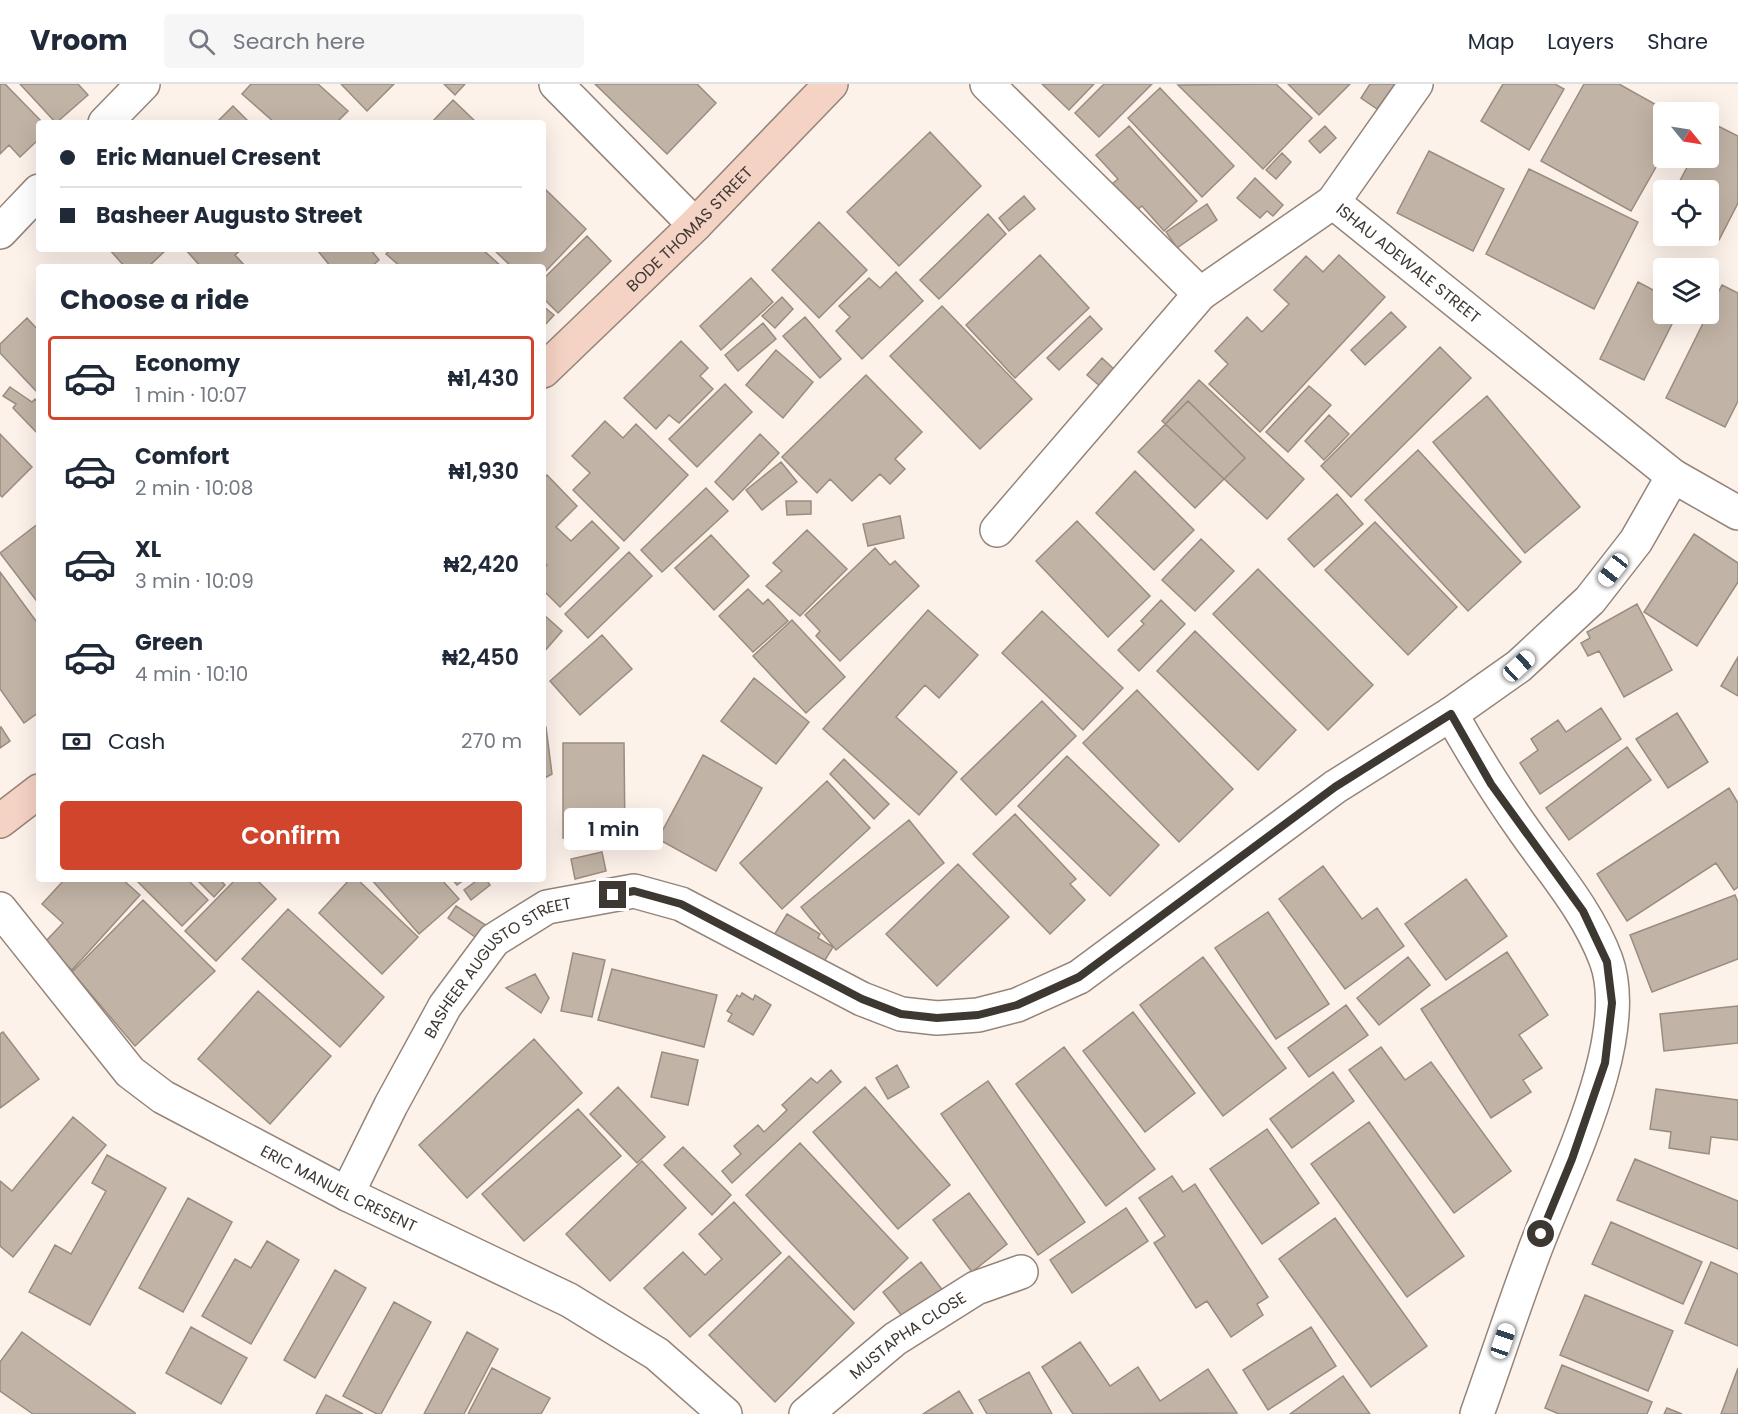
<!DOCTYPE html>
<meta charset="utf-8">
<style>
body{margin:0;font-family:Poppins,sans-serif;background:#f6f6f7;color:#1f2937;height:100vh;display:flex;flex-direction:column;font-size:22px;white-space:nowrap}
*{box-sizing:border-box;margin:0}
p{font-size:20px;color:#747a83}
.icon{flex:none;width:33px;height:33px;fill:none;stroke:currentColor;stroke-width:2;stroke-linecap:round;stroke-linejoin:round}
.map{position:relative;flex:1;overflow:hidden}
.sheet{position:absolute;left:36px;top:180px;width:510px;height:618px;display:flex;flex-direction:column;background:#fff;border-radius:6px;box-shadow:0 6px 24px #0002}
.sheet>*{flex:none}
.banner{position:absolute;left:36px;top:36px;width:510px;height:132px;border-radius:6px;box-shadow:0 6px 24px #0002;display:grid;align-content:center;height:132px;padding:0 24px;background:#fff}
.needle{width:39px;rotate:120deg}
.controls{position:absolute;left:1653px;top:18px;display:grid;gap:12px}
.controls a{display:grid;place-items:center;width:66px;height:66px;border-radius:6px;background:#fff;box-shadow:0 6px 24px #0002;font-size:30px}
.end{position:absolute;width:27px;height:27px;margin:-14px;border:8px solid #3e3833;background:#fff;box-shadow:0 0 0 3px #fff}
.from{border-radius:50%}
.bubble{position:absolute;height:42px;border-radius:6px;background:#fff;box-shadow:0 6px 24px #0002;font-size:20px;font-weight:600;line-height:42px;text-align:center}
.car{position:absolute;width:18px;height:36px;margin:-18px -9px;border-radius:8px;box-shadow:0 0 4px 2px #0007;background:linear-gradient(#fff 24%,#345 0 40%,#fff 0 76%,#345 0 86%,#fff 0)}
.banner b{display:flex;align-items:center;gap:21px;height:57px;font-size:22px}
.banner b+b{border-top:2px solid #e0e1e3}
.banner i{width:15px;height:15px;background:#1f2937}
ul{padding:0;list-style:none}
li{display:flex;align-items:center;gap:18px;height:84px;margin:0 12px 9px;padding:0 12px;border:3px solid transparent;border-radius:6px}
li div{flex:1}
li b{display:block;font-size:22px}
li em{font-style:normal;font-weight:600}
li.active{border-color:#d0452b}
li>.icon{width:54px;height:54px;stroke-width:1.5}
h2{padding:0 24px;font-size:27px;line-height:72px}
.pay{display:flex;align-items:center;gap:15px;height:66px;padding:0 24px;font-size:22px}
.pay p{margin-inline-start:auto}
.action{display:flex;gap:12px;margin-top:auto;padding:12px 24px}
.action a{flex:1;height:69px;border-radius:6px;background:#d0452b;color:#fff;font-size:24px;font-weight:600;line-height:69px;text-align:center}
header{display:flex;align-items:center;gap:36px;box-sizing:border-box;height:84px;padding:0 30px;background:#fff;border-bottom:2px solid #e0e1e3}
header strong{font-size:28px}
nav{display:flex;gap:33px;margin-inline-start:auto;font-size:21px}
.search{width:420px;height:54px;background:#f6f6f7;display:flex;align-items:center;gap:15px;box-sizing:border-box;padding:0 21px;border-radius:6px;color:#747a83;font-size:22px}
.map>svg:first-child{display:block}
.building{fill:#c1b3a5;stroke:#9a8c7f;stroke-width:1.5}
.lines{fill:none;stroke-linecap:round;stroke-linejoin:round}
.minor-casing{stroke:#948479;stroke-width:36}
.secondary-casing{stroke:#948479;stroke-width:36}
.minor{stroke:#fff;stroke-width:33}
.secondary{stroke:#f4d2c4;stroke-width:33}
.route{stroke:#3e3833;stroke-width:8}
.labels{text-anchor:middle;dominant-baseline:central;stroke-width:6;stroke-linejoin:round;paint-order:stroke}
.street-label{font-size:16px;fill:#3e3833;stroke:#fff}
</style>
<header>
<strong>Vroom</strong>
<div class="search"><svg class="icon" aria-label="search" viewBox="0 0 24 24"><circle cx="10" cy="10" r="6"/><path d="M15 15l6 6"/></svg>Search here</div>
<nav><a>Map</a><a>Layers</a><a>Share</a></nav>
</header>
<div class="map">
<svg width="1738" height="1330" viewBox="0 0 1738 1330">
<rect width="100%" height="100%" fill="#fdf2ea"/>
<path class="building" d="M0,0H5L43,39H39V55L20,73L9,61L0,70Z
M20,0H78L88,11L56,39Z
M251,0H318L348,27L336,39H275L242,10Z
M341,0H394L367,27Z
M444,0H465L455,11Z
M595,0H697L716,19L667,70Z
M1042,0H1094L1069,26Z
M1104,0H1152L1099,53L1075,29Z
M1276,0L1312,34L1263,85L1178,1Z
M1288,0H1350L1319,31Z
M1370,0H1395L1377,25L1361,14Z
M1503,0H1555L1564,5L1529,66L1481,37Z
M1584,0H1619L1669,28H1664V69L1631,127L1541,77Z
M1160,4L1234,82L1202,113L1128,34Z
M453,16L477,39H431Z
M233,22L250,39H216Z
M1710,38L1738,52V119L1719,156L1708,151V106H1675L1692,74H1708Z
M1129,42L1197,117L1164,147L1142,122L1132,130L1108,103L1118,95L1096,71Z
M1325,42L1336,54L1320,69L1309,57Z
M930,48L981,102L899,182L847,128Z
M1429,67L1504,105L1473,167L1397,129Z
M1282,69L1291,78L1276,95L1266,86Z
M1529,85L1638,138L1594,225L1486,170Z
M1255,94L1283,121L1273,132L1267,127L1260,134L1237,114Z
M543,103L586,145L543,190V183H512L493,165H543Z
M1024,112L1035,125L1009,147L999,134Z
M1207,120L1217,136L1177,164L1166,148Z
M988,130L1006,150L939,215L920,196Z
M819,138L867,186L819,234L772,186Z
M587,152L611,177L558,229L543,214V195Z
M109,165H167L148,183H125Z
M185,165H242L235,171L246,183H201Z
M321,165H370L379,176L371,183H331L318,167Z
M391,165H482L502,183H401L386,170Z
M1040,171L1089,224L1015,294L966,241Z
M1339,171L1385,213L1260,348L1209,300L1228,280L1215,267L1247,233L1262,248L1289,220L1274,206L1306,172L1323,188Z
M896,188L923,217L862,275L836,247L850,233L839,222L869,194L880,204Z
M751,194L773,218L721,266L700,242Z
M1638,198L1657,208L1654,215L1664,220V230H1677L1644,296L1600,275Z
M1722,201L1738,209V317L1725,343L1666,314Z
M782,213L793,225L775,244L762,232Z
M543,222L554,231L543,243Z
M942,222L1032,315L980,365L890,272Z
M1391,228L1406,243L1365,281L1351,266Z
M1090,232L1102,245L1059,286L1047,274Z
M805,233L841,275L820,294L783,252Z
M27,234L39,247V310L0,269V260Z
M763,239L776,255L738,287L725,271Z
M681,257L708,284L700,292L713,305L679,339L669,331L656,345L624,314Z
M1440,263L1471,294L1351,413L1321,382Z
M776,266L813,298L783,334L746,301Z
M1102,274L1115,286L1101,303L1087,291Z
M866,291L922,348L895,375L905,385L890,400L880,390L852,417L830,395L817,409L782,373Z
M1199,296L1304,395L1267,435L1162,337Z
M725,300L752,328L697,383L669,355Z
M1309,302L1331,321L1288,368L1266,348Z
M10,303L32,318L35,315L39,319L38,350L13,324L16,320L3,312Z
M1487,312L1580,423L1525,469L1433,358Z
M1188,317L1245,374L1195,424L1138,368Z
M1329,331L1349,350L1324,376L1305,357Z
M605,337L623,354L636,340L688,391L624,457L573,406L590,389L572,372Z
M0,350L32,383L2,413L0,411Z
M760,350L779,369L733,416L715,398Z
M1418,366L1521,478L1468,527L1365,416Z
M781,378L797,398L762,426L746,406Z
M1135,387L1194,446L1154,486L1096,429Z
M547,391L577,422L556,443L571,457L592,437L619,464L560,523L543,506V485L547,481L543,477V395Z
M706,404L728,427L662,488L641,466Z
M1337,410L1363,440L1314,483L1288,455Z
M786,417H811V430L787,431Z
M900,432L904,454L868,462L863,440Z
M1077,437L1150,512L1108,553L1036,477Z
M1375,438L1457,523L1408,571L1325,486Z
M39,439V520L0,469Z
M807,446L847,485L800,532L766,502L782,487L773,479Z
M1694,450L1738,479V498L1697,562L1644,528Z
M711,451L749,492L714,526L675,484Z
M1201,455L1234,487L1195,527L1162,496Z
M875,464L890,481L895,477L919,502L840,577L816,552L820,547L805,531Z
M629,468L652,492L588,554L565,530Z
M1258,485L1373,601L1328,646L1213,530Z
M0,488L39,541V628L24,639L0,605Z
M748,505L763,520L768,515L788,537L753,568L719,532Z
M1161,516L1185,540L1139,587L1118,566L1144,540L1141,537Z
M1637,520L1672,586L1624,613L1599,567L1588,572L1581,559L1590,554L1587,548Z
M928,526L978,571L939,614L925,601L896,633L957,688L919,731L823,645Z
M1042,527L1123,604L1083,646L1002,569Z
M543,530L562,547L543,569Z
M792,536L845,593L806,629L753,572Z
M1195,547L1296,646L1258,686L1157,587Z
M602,551L632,585L580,631L550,597Z
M1738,573V612L1721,602Z
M754,594L809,638L776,680L721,637Z
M1137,606L1233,705L1179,758L1083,659Z
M1042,617L1076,652L996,731L961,695Z
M1601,624L1621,655L1540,710L1520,679L1538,666L1531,655L1558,636L1566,648Z
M1677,629L1708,678L1668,704L1636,655Z
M543,640L546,643L552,690L543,695Z
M1,643L10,657L0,664V644Z
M563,659H624L625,753L563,754Z
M1627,663L1651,696L1569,756L1546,724Z
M703,671L762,704L716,787L658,755Z
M1067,672L1159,761L1110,812L1018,722Z
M844,675L889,720L874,735L830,690Z
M827,697L870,744L782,825L740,779Z
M1729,704L1738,719V803L1734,806L1716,779L1627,837L1597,790Z
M1015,730L1076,795L1070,800L1085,816L1050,850L973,770Z
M909,736L944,779L836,866L801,823Z
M602,768L606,787L575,795L571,775Z
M958,780L1009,833L937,902L886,850Z
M1323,782L1362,835L1377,824L1404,862L1345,905L1279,815Z
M65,795H122L140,811L72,886L44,859L63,839L42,820Z
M135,795H187L208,816L182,842Z
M196,795H219L225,801L214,813Z
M236,795H256L276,815L216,877L185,847Z
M350,795H357L418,853L382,890L319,829Z
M371,795H441L459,815L419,850Z
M452,795H465L457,801Z
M479,795H486L490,801L471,816L464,806Z
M1466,795L1507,852L1446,896L1405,840Z
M1735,811L1738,818V875L1652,908L1630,851Z
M143,816L215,887L135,962L72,888Z
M456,822L487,842L478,855L448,834Z
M288,825L384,913L340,963L242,875Z
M1268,828L1329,920L1276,955L1215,864Z
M787,830L820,850L818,854L833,863L819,886L771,856Z
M1507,868L1548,931L1519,951L1542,984L1523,996L1531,1008L1491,1034L1421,925Z
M573,869L605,876L592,933L561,927Z
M1203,873L1286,984L1223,1032L1140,921Z
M1408,873L1430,901L1379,941L1357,914Z
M612,885L717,911L704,963L598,936Z
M535,890L549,914L541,929L506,904Z
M258,907L331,972L270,1040L198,975Z
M742,909L753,916L755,911L771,921L753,951L728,937L732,930L727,927L737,911L740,913Z
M1346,921L1368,951L1309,993L1288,964Z
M1738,922V959L1664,967L1660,930Z
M1133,928L1195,1009L1145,1048L1083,967Z
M3,948L39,995L0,1024V950Z
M534,955L582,1009L467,1114L419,1061Z
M1064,963L1155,1085L1106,1122L1016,1000Z
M1381,963L1405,996L1431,978L1511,1087L1454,1129L1349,986Z
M662,968L698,976L688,1021L651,1013Z
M897,981L909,1003L888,1015L876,994Z
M831,986L841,998L732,1099L722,1087L741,1070L734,1062L758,1041L764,1048L787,1026L782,1021L811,994L817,999Z
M1333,988L1354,1017L1292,1064L1270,1035Z
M988,997L1085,1138L1038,1171L941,1030Z
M618,1003L665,1053L637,1079L590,1030Z
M865,1003L950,1101L898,1145L813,1048Z
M1656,1005L1738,1016V1056L1711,1053L1709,1070L1669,1064L1671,1048L1650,1045Z
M578,1025L621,1072L524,1157L482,1110Z
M73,1033L106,1061L13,1173L0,1162V1097L12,1107Z
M1369,1038L1464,1172L1407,1213L1311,1080Z
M1267,1045L1319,1119L1262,1160L1210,1085Z
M800,1059L908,1174L854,1226L746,1111Z
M683,1063L731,1111L712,1131L664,1081Z
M107,1071L166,1104L90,1241L29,1208L55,1161L71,1170L106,1107L92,1099Z
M1635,1075L1738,1117V1165L1617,1116Z
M642,1077L686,1124L610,1197L566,1150Z
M1172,1092L1183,1108L1195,1100L1268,1213L1257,1220L1263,1231L1231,1253L1207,1217L1196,1224L1154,1159L1165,1152L1139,1114Z
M969,1109L1007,1160L972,1188L933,1136Z
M188,1114L232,1138L183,1228L139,1204Z
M734,1118L781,1169L690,1253L644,1204L683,1168L705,1191L722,1175L699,1150Z
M1126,1124L1148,1157L1072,1209L1050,1176Z
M1335,1134L1427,1262L1371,1303L1279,1175Z
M1611,1138L1702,1178L1683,1220L1592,1180Z
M267,1157L299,1176L251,1260L202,1232L235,1175L251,1184Z
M789,1172L854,1239L775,1318L709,1251Z
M921,1178L947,1212L910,1242L883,1208Z
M1711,1178L1738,1190V1262L1685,1239Z
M335,1186L366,1204L315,1294L284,1276Z
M1585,1211L1673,1247L1648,1307L1560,1271Z
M394,1218L431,1238L381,1330H377L343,1312Z
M191,1243L247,1274L221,1320L166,1289Z
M1311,1243L1336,1282L1268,1326L1243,1286Z
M22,1248L135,1329V1330H33L0,1307V1278Z
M467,1248L498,1265L464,1330H424Z
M1080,1258L1110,1302L1138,1283L1160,1317L1208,1285L1237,1329L1073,1330L1042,1283Z
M1562,1281L1652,1318L1647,1330H1559L1545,1324Z
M492,1284L550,1314L541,1330H468Z
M1738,1284V1330H1721Z
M1029,1288L1052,1330H987L979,1316Z
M1343,1292L1370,1330H1290Z
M959,1307L973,1330H923Z
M326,1311L363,1330H316Z
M1667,1324L1682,1330H1664Z"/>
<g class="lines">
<defs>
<g id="minor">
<path d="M556,0L695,141"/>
<path id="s1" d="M987,0L1200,210L1333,118L1673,392L1738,429"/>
<path d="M105,39L143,0"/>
<path d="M1333,118L1416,0"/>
<path d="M0,148L39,107"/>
<path d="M997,446L1200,210"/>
<path d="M1451,630C1474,671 1499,711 1526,749C1555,790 1588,828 1606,876C1635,955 1560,1096 1533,1171C1513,1224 1496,1277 1477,1330"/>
<path id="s2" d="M0,825L130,988L163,1013L347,1110L569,1216L657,1270L725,1330"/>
<path id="s3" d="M347,1110L391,1021L445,922L494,856L547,823L634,807L681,820L862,915L901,930L937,934L978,931L1017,921L1079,893L1335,703L1451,630L1519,582L1590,516L1636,457L1673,392"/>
<path id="s4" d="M806,1330L895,1255L976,1204L1021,1188"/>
</g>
<g id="secondary">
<path id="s5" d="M543,287L695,141L831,0"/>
<path d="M0,737L39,707"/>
</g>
</defs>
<use href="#minor" class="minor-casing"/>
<use href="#secondary" class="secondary-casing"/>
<use href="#minor" class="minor"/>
<use href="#secondary" class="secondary"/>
</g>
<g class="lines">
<path class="route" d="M613,811L634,807L681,820L862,915L901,930L937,934L978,931L1017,921L1079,893L1335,703L1451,630L1491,700L1583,827L1607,878L1612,919L1605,979L1572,1075L1541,1150"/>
</g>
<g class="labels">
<g class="street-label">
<text stroke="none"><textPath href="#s5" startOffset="204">BODE THOMAS STREET</textPath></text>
<text stroke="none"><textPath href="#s1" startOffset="558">ISHAU ADEWALE STREET</textPath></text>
<text stroke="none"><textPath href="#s3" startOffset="279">BASHEER AUGUSTO STREET</textPath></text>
<text stroke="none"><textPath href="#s2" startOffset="448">ERIC MANUEL CRESENT</textPath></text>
<text stroke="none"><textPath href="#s4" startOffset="129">MUSTAPHA CLOSE</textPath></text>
</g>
</g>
</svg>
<div class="controls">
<a><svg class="needle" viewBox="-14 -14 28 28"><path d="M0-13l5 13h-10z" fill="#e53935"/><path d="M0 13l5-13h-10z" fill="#747a83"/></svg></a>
<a><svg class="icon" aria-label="locate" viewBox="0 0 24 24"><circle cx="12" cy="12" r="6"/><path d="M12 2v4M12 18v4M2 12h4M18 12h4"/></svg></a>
<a><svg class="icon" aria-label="layers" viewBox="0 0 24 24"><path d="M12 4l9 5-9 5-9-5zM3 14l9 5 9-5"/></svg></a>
</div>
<i class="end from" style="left:1541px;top:1150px"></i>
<i class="end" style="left:613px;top:811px"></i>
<div class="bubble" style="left:564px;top:724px;width:99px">1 min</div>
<i class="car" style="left:1613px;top:486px;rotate:218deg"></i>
<i class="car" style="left:1519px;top:582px;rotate:47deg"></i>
<i class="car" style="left:1503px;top:1257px;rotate:19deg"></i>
<div class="banner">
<b><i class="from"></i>Eric Manuel Cresent</b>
<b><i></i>Basheer Augusto Street</b>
</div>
<section class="sheet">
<h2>Choose a ride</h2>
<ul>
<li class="active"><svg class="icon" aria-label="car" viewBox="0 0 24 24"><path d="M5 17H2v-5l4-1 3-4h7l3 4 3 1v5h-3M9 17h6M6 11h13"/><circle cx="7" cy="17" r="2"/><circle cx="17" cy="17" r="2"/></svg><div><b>Economy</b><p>1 min · 10:07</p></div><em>₦1,430</em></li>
<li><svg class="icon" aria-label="car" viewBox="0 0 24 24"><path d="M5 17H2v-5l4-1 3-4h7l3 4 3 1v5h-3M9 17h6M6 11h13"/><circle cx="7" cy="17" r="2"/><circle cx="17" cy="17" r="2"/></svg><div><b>Comfort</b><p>2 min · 10:08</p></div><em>₦1,930</em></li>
<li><svg class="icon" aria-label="car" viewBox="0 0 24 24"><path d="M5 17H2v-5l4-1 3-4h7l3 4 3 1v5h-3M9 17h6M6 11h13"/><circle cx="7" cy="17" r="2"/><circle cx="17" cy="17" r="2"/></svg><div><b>XL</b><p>3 min · 10:09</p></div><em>₦2,420</em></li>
<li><svg class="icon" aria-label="car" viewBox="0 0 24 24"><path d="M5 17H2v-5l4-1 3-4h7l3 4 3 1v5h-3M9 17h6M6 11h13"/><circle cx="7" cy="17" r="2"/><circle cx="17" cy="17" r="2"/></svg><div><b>Green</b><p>4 min · 10:10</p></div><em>₦2,450</em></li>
</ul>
<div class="pay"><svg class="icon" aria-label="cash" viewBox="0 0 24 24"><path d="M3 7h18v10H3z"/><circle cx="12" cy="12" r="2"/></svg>Cash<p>270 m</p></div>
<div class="action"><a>Confirm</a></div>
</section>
</div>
